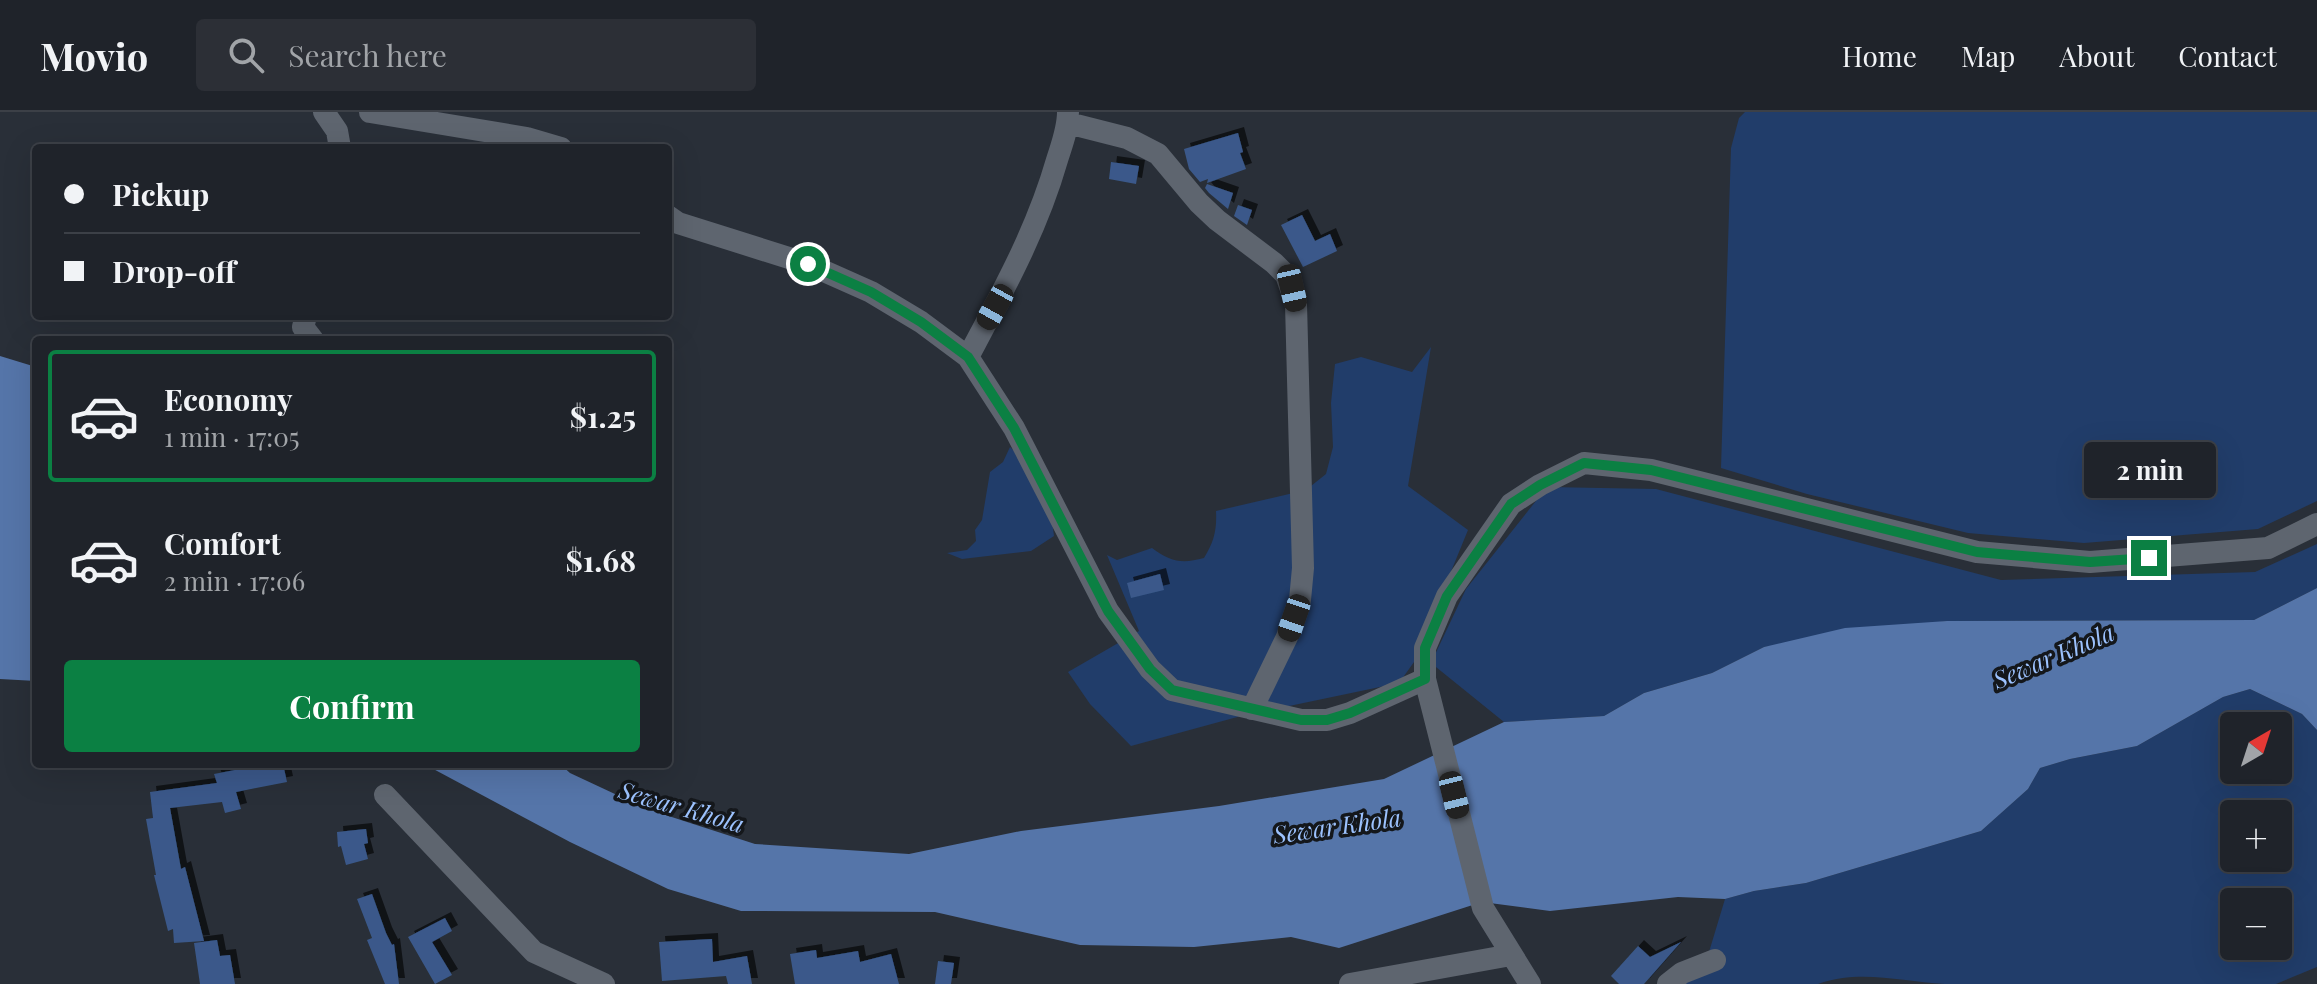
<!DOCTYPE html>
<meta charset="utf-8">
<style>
body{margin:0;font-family:"Playfair Display",serif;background:#2c2f36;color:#f1f3f6;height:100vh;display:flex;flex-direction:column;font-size:30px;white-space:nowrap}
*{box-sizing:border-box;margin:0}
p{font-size:26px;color:#a1a4a8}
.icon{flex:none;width:44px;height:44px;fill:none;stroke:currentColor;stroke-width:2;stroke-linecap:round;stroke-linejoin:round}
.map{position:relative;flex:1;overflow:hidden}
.drawer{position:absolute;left:32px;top:224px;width:640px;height:432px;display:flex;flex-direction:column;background:#1f232a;border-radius:8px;box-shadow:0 8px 32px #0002,0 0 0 2px #3c4047}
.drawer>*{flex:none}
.top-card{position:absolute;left:32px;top:32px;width:640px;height:176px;border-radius:8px;box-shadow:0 8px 32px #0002,0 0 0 2px #3c4047;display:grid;align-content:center;height:176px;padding:0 32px;background:#1f232a}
.needle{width:52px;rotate:39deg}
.tools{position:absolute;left:2220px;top:600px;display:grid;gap:16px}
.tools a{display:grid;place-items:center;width:72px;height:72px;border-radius:8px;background:#1f232a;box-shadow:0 8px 32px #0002,0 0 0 2px #3c4047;font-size:40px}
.end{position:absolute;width:36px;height:36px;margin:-18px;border:10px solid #0b8043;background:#fff;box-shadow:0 0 0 4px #fff}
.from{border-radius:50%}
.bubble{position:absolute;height:56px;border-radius:8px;background:#1f232a;box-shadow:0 8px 32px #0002,0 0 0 2px #3c4047;font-size:26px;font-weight:700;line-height:56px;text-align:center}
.car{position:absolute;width:24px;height:48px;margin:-24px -12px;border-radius:10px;box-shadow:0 0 6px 2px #0007;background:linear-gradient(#222 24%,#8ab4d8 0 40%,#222 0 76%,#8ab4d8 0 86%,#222 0)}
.top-card b{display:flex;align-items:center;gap:28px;height:76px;font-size:30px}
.top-card b+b{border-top:2px solid #3c4047}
.top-card i{width:20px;height:20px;background:#f1f3f6}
ul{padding:14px 0 0;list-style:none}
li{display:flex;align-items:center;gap:24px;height:132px;margin:0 16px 12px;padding:0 16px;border:4px solid transparent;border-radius:8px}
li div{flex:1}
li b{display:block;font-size:30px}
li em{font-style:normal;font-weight:700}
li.on{border-color:#0b8043}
li>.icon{width:72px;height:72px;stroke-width:1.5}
.cta{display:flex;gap:16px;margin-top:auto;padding:16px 32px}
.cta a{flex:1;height:92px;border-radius:8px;background:#0b8043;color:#fff;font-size:32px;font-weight:700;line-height:92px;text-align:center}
header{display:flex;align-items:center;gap:48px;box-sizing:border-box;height:112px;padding:0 40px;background:#1f232a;border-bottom:2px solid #3c4047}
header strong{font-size:38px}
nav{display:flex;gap:44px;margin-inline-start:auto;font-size:28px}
.search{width:560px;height:72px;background:#2c2f36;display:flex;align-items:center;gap:20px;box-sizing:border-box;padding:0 28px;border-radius:8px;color:#a1a4a8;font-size:30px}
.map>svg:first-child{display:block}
.green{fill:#213d6a;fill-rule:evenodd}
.water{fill:#5575a9}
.building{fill:#3a598a;filter:url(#shadow)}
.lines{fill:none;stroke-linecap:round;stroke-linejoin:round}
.street{stroke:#5e656f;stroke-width:22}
.route{stroke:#0b8043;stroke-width:10}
.labels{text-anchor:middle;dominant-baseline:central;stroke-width:7;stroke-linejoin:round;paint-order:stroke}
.water-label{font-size:24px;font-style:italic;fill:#9cc2fe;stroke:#14171b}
</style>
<header>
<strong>Movio</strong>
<div class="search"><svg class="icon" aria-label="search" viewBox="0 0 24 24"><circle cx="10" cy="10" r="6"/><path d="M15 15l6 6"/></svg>Search here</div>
<nav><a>Home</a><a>Map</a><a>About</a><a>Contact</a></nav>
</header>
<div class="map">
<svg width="2317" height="872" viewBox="0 0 2317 872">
<defs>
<filter id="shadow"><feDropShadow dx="6" dy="-6" stdDeviation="0" flood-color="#0009"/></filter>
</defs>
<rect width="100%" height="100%" fill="#292f38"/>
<path class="green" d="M1745,0H2317V389L2258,417L2084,431L1968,421L1807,382L1721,356L1731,36L1739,6Z
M1431,235L1408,374L1468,418L1414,550L1399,571L1241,604L1131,634L1090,592L1068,560L1139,519L1107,443L1117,448L1152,436C1171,450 1182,452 1204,446C1214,430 1217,418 1216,399L1306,378L1326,362L1333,335L1331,291L1335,252L1361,245L1412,260Z
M1010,335L1034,358L1051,402L1054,424L1031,439L962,447L947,441L967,438L976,429L975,418L982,408L990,360L1003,350Z
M1547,375L1656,377L2001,468L2255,460L2317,432V476L2254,508L1947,509L1764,535L1712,561L1644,581L1604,604L1504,610L1431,551L1466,477Z
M2250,577L2302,602L2317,618V855L2276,872C2166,872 2055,872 1945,872C1901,870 1862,857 1818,872H1660L1709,840L1725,787L1754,779L1806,771L1981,719L2028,677L2040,656L2070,647L2137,634L2223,585ZM2234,614H2278V658H2234ZM2234,702H2278V746H2234ZM2234,790H2278V834H2234Z"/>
<path class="water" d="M0,244L36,255V569L0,567Z
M2317,476V618L2302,602L2250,577L2223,585L2137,634L2070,647L2040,656L2028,677L1981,719L1806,771L1754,779L1725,787L1678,785L1550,799L1482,790L1339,836L1291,825L1194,835L1080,833L935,800L741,799L668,777L570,730L424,652H560L570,661L647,697L755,732L909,742L1021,719L1219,694L1384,667L1504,610L1604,604L1644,581L1712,561L1764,535L1845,516L1947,509L2254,508Z"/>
<path class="building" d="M1238,21L1243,40L1240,41L1246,57L1207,71L1208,67L1200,70L1189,57L1184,37Z
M1111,50L1139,54L1136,72L1109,67Z
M1207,72L1233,81L1228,97L1209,81L1205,76Z
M1238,93L1252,98L1247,113L1234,104Z
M1302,103L1315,129L1330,122L1337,139L1303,155L1281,113Z
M1160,462L1164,478L1131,486L1127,471Z
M267,652H283L287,670L236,680L241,697L225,701L222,690L170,696L181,757L185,755L204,829L174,831L173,817L168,819L154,763H156L146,707L153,706L150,680L217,671L214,662Z
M366,717L368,731L364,732L368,747L346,753L341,734L338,735L337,720Z
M372,782L386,821L392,833L394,832L399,872H385L367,828L372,826L357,787Z
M445,806L452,819L432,830L452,863L435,872L408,825Z
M712,827L713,850L747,844L752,872H728L726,864L662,869L659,830Z
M217,828L220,844L230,843L235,872H200L194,831Z
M1681,830L1644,872H1619L1611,864L1638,834L1650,845Z
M816,838L817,846L858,839L860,850L891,842L899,872H795L790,842Z
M938,849L954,851L951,872H935Z"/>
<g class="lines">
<path class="street" d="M324,0L337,19L340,36
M370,0L527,26L561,36
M1068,11L1127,26L1158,42L1199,91L1217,108L1274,151L1286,163L1296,192L1303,456L1300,488L1287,525L1252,597
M668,104L678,111L808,152L871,180L921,210L968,245L1014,316L1108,499L1150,557L1172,578L1301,608H1327L1350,601L1425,567L1483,796L1530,872
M306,204L303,215L313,228
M968,245C1002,181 1037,118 1057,48C1062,32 1068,17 1068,0
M1425,567V536L1447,484L1511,392L1540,373L1584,351L1651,358L1977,440L2090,450L2268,436L2317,412
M385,683L534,840L604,872
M1350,872L1511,843
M1668,872L1682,861L1715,848"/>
</g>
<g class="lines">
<path class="route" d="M808,152L871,180L921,210L968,245L1014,316L1108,499L1150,557L1172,578L1301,608H1327L1350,601L1425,567V536L1447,484L1511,392L1540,373L1584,351L1651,358L1977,440L2090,450L2149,446"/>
</g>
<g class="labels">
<g class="water-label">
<text transform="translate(2053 543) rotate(-23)">Sewar Khola</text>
<text transform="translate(682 694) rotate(16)">Sewar Khola</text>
<text transform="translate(1337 713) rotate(-8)">Sewar Khola</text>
</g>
</g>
</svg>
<div class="tools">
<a><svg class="needle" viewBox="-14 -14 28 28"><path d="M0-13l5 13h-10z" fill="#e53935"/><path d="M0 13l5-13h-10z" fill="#a1a4a8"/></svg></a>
<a>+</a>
<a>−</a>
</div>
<i class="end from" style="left:808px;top:152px"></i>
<i class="end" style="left:2149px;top:446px"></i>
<div class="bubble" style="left:2084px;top:330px;width:132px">2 min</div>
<i class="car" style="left:1292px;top:176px;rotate:167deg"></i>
<i class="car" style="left:995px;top:195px;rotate:209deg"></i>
<i class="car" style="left:1294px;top:506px;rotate:199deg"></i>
<i class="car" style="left:1454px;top:683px;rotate:166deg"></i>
<div class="top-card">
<b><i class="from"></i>Pickup</b>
<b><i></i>Drop-off</b>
</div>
<section class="drawer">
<ul>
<li class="on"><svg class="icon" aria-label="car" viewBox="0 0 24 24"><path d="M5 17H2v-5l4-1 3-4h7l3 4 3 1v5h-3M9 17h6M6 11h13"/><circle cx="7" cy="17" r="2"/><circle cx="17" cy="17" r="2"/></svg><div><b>Economy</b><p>1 min · 17:05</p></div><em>$1.25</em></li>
<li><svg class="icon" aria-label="car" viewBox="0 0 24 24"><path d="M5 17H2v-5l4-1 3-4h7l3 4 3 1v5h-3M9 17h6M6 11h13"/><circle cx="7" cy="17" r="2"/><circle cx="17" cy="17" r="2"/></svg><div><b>Comfort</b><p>2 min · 17:06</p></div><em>$1.68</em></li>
</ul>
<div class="cta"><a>Confirm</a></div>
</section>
</div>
